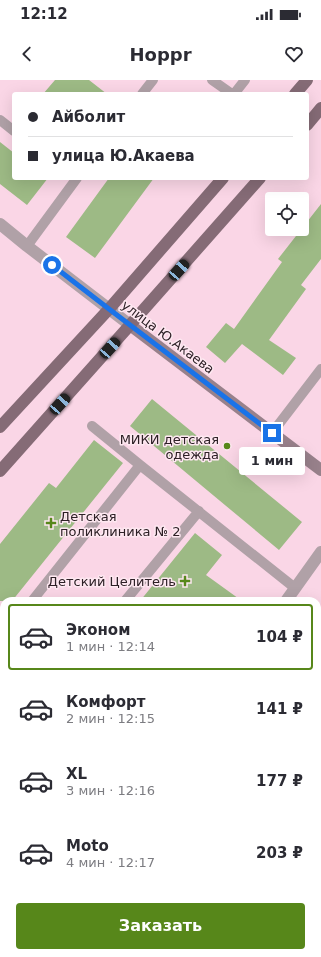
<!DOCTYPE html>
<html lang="ru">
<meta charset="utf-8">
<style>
body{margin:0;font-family:"DejaVu Sans",sans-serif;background:#f7f7f7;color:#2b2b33;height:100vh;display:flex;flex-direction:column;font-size:15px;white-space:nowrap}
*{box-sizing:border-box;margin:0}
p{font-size:13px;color:#7c7c81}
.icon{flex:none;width:22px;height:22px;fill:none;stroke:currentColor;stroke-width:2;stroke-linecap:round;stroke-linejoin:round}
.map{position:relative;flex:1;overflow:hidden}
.details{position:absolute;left:0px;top:517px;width:321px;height:360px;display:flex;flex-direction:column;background:#fff;border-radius:12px 12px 0 0;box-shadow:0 4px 16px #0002}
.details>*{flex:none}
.hud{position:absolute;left:12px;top:12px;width:297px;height:88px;border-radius:4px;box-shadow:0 4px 16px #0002;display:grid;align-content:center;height:88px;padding:0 16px;background:#fff}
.buttons{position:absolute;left:265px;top:112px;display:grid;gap:8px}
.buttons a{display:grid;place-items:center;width:44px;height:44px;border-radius:4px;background:#fff;box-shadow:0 4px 16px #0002;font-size:20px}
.end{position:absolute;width:18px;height:18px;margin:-9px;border:5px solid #1a73e8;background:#fff;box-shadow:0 0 0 2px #fff}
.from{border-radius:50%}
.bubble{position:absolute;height:28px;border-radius:4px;background:#fff;box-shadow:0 4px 16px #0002;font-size:13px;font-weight:700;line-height:28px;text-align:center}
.car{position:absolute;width:12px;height:24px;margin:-12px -6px;border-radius:5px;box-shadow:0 0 3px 1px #0007;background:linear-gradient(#222 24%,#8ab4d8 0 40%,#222 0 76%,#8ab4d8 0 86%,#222 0)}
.hud b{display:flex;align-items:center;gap:14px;height:38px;font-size:15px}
.hud b+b{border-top:1px solid #e1e1e2}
.hud i{width:10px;height:10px;background:#2b2b33}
ul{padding:7px 0 0;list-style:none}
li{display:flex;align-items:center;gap:12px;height:66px;margin:0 8px 6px;padding:0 8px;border:2px solid transparent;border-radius:4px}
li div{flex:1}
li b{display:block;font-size:15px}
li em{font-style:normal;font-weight:700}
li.on{border-color:#57871a}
li>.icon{width:36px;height:36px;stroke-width:1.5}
.action{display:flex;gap:8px;margin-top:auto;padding:8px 16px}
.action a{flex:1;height:46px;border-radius:4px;background:#57871a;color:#fff;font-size:16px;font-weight:700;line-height:46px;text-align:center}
.status{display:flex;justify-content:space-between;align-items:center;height:28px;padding:0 20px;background:#fff;direction:ltr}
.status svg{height:11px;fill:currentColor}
header{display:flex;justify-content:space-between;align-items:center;height:52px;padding:0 16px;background:#fff;font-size:18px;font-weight:700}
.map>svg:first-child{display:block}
.building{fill:#9dba85}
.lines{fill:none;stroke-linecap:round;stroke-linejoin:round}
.service{stroke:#b0a1a7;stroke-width:10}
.minor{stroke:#b0a1a7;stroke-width:12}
.secondary{stroke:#98818b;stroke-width:12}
.primary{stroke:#856b76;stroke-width:12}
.route{stroke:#1a73e8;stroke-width:5}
.poi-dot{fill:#57871a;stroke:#fee8f1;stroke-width:1.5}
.labels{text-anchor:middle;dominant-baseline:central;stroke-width:3;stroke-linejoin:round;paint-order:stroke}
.street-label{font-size:13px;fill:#2d2026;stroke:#fee8f1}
.poi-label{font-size:13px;fill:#2d2026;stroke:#fee8f1;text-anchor:end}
</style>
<div class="status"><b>12:12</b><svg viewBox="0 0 49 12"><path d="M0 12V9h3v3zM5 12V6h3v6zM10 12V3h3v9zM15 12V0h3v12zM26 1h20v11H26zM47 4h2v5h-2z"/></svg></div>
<header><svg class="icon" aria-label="back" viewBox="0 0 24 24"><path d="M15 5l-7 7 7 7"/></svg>Hoppr<svg class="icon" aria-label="heart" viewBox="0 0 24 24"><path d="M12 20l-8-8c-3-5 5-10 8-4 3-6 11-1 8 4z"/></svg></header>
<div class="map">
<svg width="321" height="877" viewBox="0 0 321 877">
<rect width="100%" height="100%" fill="#fad6e6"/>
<path class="building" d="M55,0H89L107,14H43Z
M0,62L14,73V98H48L27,125L0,104Z
M109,98H154L95,178L66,157Z
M321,124V179L301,205L306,209L269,260L296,278L283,295L242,264L225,283L206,267L226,243L234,249L282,182L278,179Z
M152,319L302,442L279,470L130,346Z
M94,360L123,383L12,521H0V464L49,403L56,408Z
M195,453L222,475L206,495L242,521H140Z"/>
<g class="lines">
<path class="service" d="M212,0L232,14
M142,14L153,0
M234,14L245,0
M0,40L14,51
M27,166L77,98
M92,346L140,385L295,508
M272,353L321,289
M32,521L140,385
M125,521L199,431
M83,873L88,877"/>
<path class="minor" d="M0,144L27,166L130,245
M286,521L321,472
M0,562L4,566
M317,820L321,815
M276,877L279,873"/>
<path class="secondary" d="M130,245L321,390"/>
<path class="primary" d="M295,14L307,0
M307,45L321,28
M0,347L109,229L223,98
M0,391L130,245L260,98"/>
</g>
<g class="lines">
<path class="route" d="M52,185L109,229L272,353"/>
</g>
<g class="poi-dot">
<circle cx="227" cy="366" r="4"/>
<path d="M49 437h4v4h4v4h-4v4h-4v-4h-4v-4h4z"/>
<path d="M183 495h4v4h4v4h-4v4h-4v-4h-4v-4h4z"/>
</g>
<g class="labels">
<g class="street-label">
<text transform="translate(168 257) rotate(37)">улица Ю.Акаева</text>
</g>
<g class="poi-label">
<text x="219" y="359">МИКИ детская<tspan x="219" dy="15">одежда</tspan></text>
<text x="60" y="436" text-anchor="start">Детская<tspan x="60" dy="15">поликлиника № 2</tspan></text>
<text x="176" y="501">Детский Целитель</text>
</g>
</g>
</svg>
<div class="buttons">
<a><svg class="icon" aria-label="locate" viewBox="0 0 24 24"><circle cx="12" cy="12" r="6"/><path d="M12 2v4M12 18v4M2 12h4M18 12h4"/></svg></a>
</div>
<i class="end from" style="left:52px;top:185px"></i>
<i class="end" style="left:272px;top:353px"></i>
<div class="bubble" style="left:239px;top:367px;width:66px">1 мин</div>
<i class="car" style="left:179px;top:190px;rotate:42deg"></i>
<i class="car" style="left:110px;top:268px;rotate:42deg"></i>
<i class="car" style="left:60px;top:324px;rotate:42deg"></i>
<div class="hud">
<b><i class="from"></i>Айболит</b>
<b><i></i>улица Ю.Акаева</b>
</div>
<section class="details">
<ul>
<li class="on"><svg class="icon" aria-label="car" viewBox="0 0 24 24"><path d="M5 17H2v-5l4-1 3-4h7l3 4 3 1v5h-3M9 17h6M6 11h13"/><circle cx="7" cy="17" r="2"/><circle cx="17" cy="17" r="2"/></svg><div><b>Эконом</b><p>1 мин · 12:14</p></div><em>104 ₽</em></li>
<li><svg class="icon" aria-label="car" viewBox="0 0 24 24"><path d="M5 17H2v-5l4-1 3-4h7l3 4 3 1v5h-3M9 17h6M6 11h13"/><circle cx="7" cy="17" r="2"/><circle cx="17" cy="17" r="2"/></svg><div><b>Комфорт</b><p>2 мин · 12:15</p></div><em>141 ₽</em></li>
<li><svg class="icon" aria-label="car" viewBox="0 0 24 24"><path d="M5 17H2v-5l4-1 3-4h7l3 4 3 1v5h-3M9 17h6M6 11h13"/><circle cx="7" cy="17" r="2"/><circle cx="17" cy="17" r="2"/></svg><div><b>XL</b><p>3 мин · 12:16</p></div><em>177 ₽</em></li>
<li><svg class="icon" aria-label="car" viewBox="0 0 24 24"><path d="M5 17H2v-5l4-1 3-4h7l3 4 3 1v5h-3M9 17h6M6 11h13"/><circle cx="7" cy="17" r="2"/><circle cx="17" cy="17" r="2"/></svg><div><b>Moto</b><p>4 мин · 12:17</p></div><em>203 ₽</em></li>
</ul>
<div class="action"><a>Заказать</a></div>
</section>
</div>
